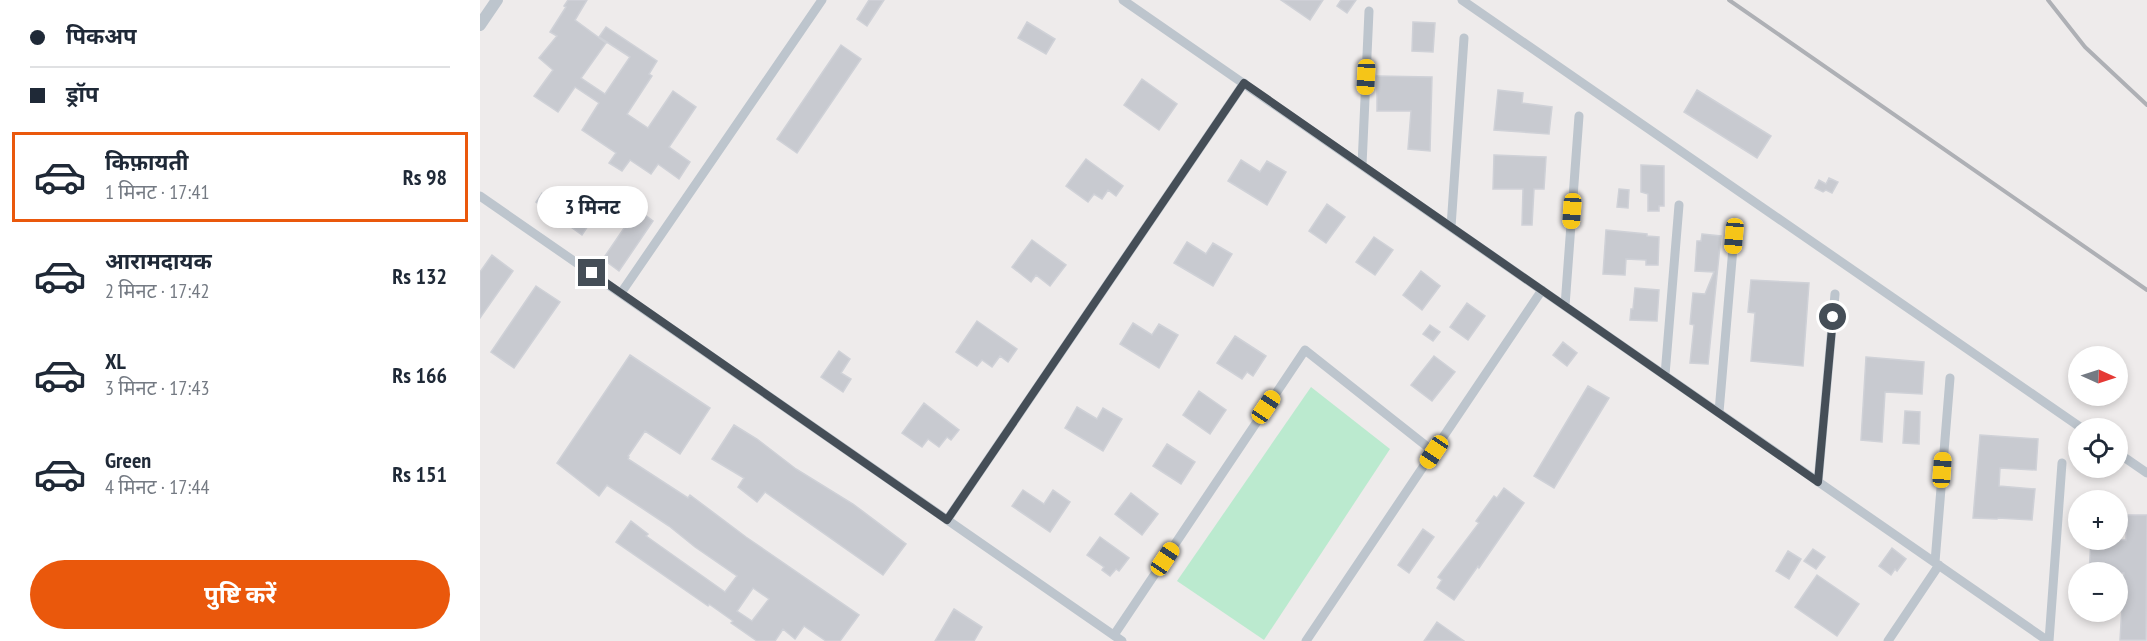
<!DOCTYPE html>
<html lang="hi">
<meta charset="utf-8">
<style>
body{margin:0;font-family:"PT Sans Narrow","Noto Sans Devanagari",sans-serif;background:#f2f2f3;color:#1f2937;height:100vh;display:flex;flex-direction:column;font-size:22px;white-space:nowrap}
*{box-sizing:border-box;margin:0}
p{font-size:20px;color:#747a83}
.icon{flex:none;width:33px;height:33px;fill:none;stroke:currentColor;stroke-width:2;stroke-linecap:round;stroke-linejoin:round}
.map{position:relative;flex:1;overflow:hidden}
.panel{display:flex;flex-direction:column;background:#fff;width:480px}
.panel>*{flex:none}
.top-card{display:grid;align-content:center;height:132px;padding:0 30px;background:#fff}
.needle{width:39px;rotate:93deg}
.buttons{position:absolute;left:1588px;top:346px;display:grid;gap:12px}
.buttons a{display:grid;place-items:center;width:60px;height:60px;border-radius:50%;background:#fff;box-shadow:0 3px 9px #0003;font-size:30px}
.end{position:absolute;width:27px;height:27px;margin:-14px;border:8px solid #454e57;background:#fff;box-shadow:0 0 0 3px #fff}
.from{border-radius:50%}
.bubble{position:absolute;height:42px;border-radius:21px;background:#fff;box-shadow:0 3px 9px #0003;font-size:20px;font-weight:700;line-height:42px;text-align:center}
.car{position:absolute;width:18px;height:36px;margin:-18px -9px;border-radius:8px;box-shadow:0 0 4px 2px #0007;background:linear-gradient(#f5c518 24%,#345 0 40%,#f5c518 0 76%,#345 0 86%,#f5c518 0)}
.top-card b{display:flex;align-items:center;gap:21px;height:57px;font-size:22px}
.top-card b+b{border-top:2px solid #e0e1e3}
.top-card i{width:15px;height:15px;background:#1f2937}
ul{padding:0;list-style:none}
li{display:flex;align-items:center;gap:18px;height:90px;margin:0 12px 9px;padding:0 18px;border:3px solid transparent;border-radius:0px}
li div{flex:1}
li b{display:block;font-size:22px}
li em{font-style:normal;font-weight:700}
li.on{border-color:#ea580c}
li>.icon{width:54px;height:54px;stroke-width:1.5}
.action{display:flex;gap:12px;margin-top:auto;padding:12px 30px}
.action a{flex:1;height:69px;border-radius:36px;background:#ea580c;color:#fff;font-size:24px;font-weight:700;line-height:69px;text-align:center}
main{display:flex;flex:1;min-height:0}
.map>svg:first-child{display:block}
.green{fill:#bbeacf}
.building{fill:#c8cad0;stroke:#cfd1d7;stroke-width:1.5;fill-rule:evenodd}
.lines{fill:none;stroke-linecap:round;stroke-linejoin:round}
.minor{stroke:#bdc5cd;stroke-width:9}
.tertiary{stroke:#bdc5cd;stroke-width:12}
.rail{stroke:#aeb0b5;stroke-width:4}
.route{stroke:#454e57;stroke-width:8}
</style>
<main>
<section class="panel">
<div class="top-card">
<b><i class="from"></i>पिकअप</b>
<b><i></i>ड्रॉप</b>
</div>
<ul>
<li class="on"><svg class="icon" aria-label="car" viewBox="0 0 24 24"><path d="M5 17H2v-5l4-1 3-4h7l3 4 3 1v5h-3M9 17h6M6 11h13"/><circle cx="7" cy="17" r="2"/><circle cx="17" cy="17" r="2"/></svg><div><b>किफ़ायती</b><p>1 मिनट · 17:41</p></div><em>Rs 98</em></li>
<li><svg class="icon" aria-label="car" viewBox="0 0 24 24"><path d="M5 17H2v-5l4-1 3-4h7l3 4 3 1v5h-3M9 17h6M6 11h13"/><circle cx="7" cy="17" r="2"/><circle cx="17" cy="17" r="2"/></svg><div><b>आरामदायक</b><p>2 मिनट · 17:42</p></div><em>Rs 132</em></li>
<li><svg class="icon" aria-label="car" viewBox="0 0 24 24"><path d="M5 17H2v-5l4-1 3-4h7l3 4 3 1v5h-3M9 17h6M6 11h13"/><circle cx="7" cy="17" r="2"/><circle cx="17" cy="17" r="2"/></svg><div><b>XL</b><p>3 मिनट · 17:43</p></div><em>Rs 166</em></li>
<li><svg class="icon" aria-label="car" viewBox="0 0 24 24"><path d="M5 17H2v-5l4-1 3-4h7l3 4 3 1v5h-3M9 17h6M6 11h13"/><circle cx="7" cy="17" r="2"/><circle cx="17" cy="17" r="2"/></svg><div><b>Green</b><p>4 मिनट · 17:44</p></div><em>Rs 151</em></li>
</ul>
<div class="action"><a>पुष्टि करें</a></div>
</section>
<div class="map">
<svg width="1667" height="641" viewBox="0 0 1667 641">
<rect width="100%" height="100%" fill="#eeebeb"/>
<path class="green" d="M831,387L910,449L784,640L697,581Z"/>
<path class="building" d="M88,0H107L95,20L126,43L101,78L125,94L150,57L119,37L126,27L177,61L169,74L172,76L147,114L168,128L193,91L216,107L189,147L210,162L199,179L178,164L171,174L150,160L142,171L129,163L136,153L102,130L119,103L95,87L78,112L54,96L73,70L59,58L77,36L70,32L86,7L84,6Z
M389,0H404L387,26L377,19Z
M801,0H843L830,20Z
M861,0H876L867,13L857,6Z
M547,22L575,39L566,54L538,38Z
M933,22L955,23L953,52L932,51Z
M361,45L381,59L317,153L297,139Z
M897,76L952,77L950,151L928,149L931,111H897Z
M662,79L697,104L679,130L644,105Z
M1018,90L1043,93L1042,103L1072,107L1069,134L1014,130Z
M1217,90L1291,136L1277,158L1204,112Z
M1014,155L1066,157L1064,189H1054L1052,225H1042L1043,189H1013Z
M606,159L643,186L636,196L628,190L622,199L614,194L608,202L586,186Z
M761,160L780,172L787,161L806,172L787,205L748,181Z
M1161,165L1184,166V206H1179V211H1168V194L1161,192Z
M1349,178L1358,182L1352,193L1346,190L1343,192L1335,188L1339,180L1346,184Z
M1139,189L1149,190L1148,208L1137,207Z
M62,193L108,226L102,235L56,202Z
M847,204L865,217L846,243L829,231Z
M157,209L173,221L139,271L123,259Z
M1126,230L1167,234V236L1179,237L1178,265H1166V260L1146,259L1145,275L1123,274Z
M1222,234L1241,236L1228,364L1210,363L1214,325L1210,324L1213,293L1225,294L1234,272L1215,271L1217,241H1221Z
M894,237L913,250L895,275L876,262Z
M552,240L586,265L570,286L556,275L551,282L532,267Z
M707,242L726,254L733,243L752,254L733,286L694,263Z
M12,255L33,271L0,318V272Z
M941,271L960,286L942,310L923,295Z
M1271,280L1329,283L1323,366L1271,361L1275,313L1268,312Z
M56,286L80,302L34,368L11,352Z
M1155,288L1179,290L1177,321L1150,320L1151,309H1153Z
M987,303L1005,316L988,340L970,327Z
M497,321L537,349L528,362L520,356L512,367L502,360L497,366L476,352Z
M653,323L672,335L679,324L698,335L679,368L640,344Z
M950,325L960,332L953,341L943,334Z
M755,336L786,356L773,376L767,372L762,379L737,363Z
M1083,342L1097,353L1087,366L1073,355Z
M359,351L370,359L361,373L371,379L363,392L341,377Z
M150,355L230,408L200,454L165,431L148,456L149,457L148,459L208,498L210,495L266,537L379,615L360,641H346L324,626L315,639L303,629L295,641H277L251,623L253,621L229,604L228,606L136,542L151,521L168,534L166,536L245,592L257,576L215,547L189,526L127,485L119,496L77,463ZM273,588L289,599L272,621L257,611Z
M954,356L975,372L952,401L931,385Z
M1386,357L1444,362L1442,394L1405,392L1402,442L1381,440Z
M1108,386L1129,398L1074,488L1054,476Z
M719,391L746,410L730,434L703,415Z
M444,403L479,430L471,440L467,437L459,447L448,439L442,447L422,433Z
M597,407L617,419L623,408L642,419L623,451L585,428Z
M1425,411L1440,412L1439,444L1423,443Z
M254,425L277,439L316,469L373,504L426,544L403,575L285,492L277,502L258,487L264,478L232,459Z
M1500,435L1558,439L1556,470L1520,468L1519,486L1555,489L1552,520L1518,518L1517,519L1493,518Z
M687,444L715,462L701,484L673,466Z
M1024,488L1044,503L999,568L998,566L974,600L957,588L962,580L958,577L999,523L996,521L1014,496L1017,498Z
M543,490L564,504L573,490L590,502L570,532L532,506Z
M651,493L678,514L662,535L635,514Z
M1646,515H1667L1666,640H1640L1644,573H1609L1611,540H1646Z
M943,529L954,537L929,573L918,565Z
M620,537L649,558L639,571L636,569L630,576L622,570L624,567L607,555Z
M1412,548L1426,559L1417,571L1415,569L1411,575L1399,566Z
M1333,549L1345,557L1336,569L1324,561Z
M1308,551L1321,559L1309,579L1296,571Z
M1337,575L1379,604L1357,636L1315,607Z
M474,609L502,627L494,641H455Z
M957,622L984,641H944Z"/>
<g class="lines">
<path class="minor" d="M643,0L1568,641
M982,0L1603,429
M882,165L889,11
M0,196L642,641
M971,227L984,38
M141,293L342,0
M1085,306L1099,116
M1185,375L1199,205
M1239,412L1254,236
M1638,453L1667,473
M1338,482L1355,294
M467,520L764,83
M1455,562L1470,378
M634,635L825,350L954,452
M826,641L1062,290
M1408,641L1459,565
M1569,641L1582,463"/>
<path class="tertiary" d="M0,25L17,0"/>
<path class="rail" d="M1249,0L1667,290
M1568,0L1605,47L1667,105"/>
</g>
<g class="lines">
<path class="route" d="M112,273L467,520L764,83L1338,482L1353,317"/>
</g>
</svg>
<div class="buttons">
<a><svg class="needle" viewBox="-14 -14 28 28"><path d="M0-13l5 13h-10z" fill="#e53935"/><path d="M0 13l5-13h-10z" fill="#747a83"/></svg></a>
<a><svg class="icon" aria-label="locate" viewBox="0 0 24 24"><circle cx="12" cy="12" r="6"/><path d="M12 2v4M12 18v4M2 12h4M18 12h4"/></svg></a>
<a>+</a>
<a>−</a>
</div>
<i class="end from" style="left:1353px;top:317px"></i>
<i class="end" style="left:112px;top:273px"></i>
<div class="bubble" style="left:57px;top:186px;width:111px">3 मिनट</div>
<i class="car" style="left:886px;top:77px;rotate:183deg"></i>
<i class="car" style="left:1092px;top:211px;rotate:184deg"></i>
<i class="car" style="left:1254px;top:236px;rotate:185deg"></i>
<i class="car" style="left:786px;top:407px;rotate:34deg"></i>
<i class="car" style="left:954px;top:452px;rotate:214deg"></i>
<i class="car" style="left:1462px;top:470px;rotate:4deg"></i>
<i class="car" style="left:685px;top:559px;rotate:34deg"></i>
</div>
</main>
